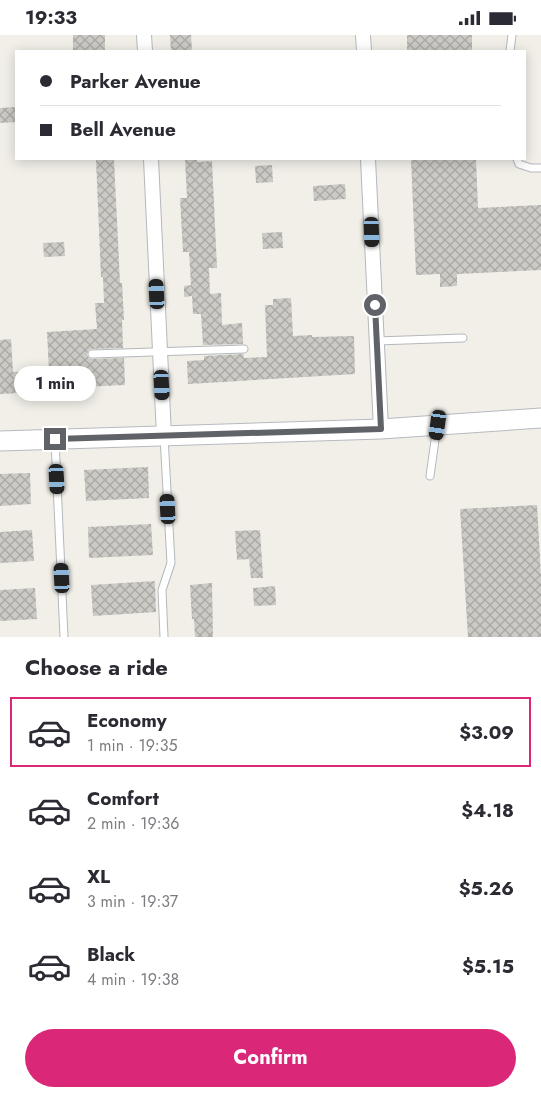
<!DOCTYPE html>
<meta charset="utf-8">
<style>
body{margin:0;font-family:Jost,sans-serif;background:#f2f2f3;color:#2b2b33;height:100vh;display:flex;flex-direction:column;font-size:19px;white-space:nowrap}
*{box-sizing:border-box;margin:0}
p{font-size:16px;color:#7c7c81}
.icon{flex:none;width:28px;height:28px;fill:none;stroke:currentColor;stroke-width:2;stroke-linecap:round;stroke-linejoin:round}
.map{position:relative;height:602px;overflow:hidden}
.drawer{display:flex;flex-direction:column;background:#fff;flex:1}
.drawer>*{flex:none}
.top-card{position:absolute;left:15px;top:15px;width:511px;height:110px;border-radius:0px;box-shadow:0 2px 12px #0003;display:grid;align-content:center;height:110px;padding:0 25px;background:#fff}
.end{position:absolute;width:22px;height:22px;margin:-11px;border:6px solid #5f6368;background:#fff;box-shadow:0 0 0 2px #fff}
.from{border-radius:50%}
.bubble{position:absolute;height:35px;border-radius:18px;background:#fff;box-shadow:0 2px 12px #0003;font-size:16px;font-weight:700;line-height:35px;text-align:center}
.car{position:absolute;width:15px;height:30px;margin:-15px -8px;border-radius:6px;box-shadow:0 0 4px 1px #0007;background:linear-gradient(#222 24%,#8ab4d8 0 40%,#222 0 76%,#8ab4d8 0 86%,#222 0)}
.top-card b{display:flex;align-items:center;gap:18px;height:48px;font-size:19px}
.top-card b+b{border-top:1px solid #e1e1e2}
.top-card i{width:12px;height:12px;background:#2b2b33}
ul{padding:0;list-style:none}
li{display:flex;align-items:center;gap:15px;height:70px;margin:0 10px 8px;padding:0 15px;border:2px solid transparent;border-radius:0px}
li div{flex:1}
li b{display:block;font-size:19px}
li em{font-style:normal;font-weight:700}
li.selected{border-color:#db2777}
li>.icon{width:45px;height:45px;stroke-width:1.5}
h2{padding:0 25px;font-size:22px;line-height:60px}
.button{display:flex;gap:10px;margin-top:auto;padding:10px 25px}
.button a{flex:1;height:58px;border-radius:30px;background:#db2777;color:#fff;font-size:20px;font-weight:700;line-height:58px;text-align:center}
.status{display:flex;justify-content:space-between;align-items:center;height:35px;padding:0 25px;background:#fff;direction:ltr}
.status svg{height:14px;fill:currentColor}
.map>svg:first-child{display:block}
.building{fill:url(#building-cross-hatch)}
.lines{fill:none;stroke-linecap:round;stroke-linejoin:round}
.lane-casing{stroke:#b5b8bc;stroke-width:9}
.street-casing{stroke:#b5b8bc;stroke-width:16}
.secondary-casing{stroke:#b6babf;stroke-width:21}
.lane{stroke:#fff;stroke-width:7}
.street{stroke:#fff;stroke-width:14}
.secondary{stroke:#fff;stroke-width:19}
.route{stroke:#5f6368;stroke-width:6}
</style>
<div class="status"><b>19:33</b><svg viewBox="0 0 49 12"><path d="M0 12V9h3v3zM5 12V6h3v6zM10 12V3h3v9zM15 12V0h3v12zM26 1h20v11H26zM47 4h2v5h-2z"/></svg></div>
<div class="map">
<svg width="541" height="602" viewBox="0 0 541 602">
<defs>
<pattern id="building-cross-hatch" width="8" height="8" patternUnits="userSpaceOnUse" patternTransform="scale(1.25)"><rect width="8" height="8" fill="#cccac5"/><path d="M0 0l8 8M0 8l8-8" fill="none" stroke="#a9a8a4"/></pattern>
</defs>
<rect width="100%" height="100%" fill="#f1efe8"/>
<path class="building" d="M73,0H105V15L73,16Z
M170,0H191L192,16H171Z
M407,0H472V16H407Z
M16,72V87L0,88V73Z
M96,124H114L120,248H122L124,285H122L123,313L91,314L88,316L87,320L89,323L92,324L124,323L125,350L39,354V357L0,359V305L11,304L13,337L49,336L47,297L97,294L95,268H104L103,242H101Z
M185,124H197V127L212,126L217,233H209L210,259L221,258L222,290L242,288L243,309L203,310L201,279H193L192,261L184,262V251L191,250L189,217H183L180,163H187Z
M411,124H476L478,173L541,170V235L457,239V251L440,252V239L416,240Z
M272,130L273,147L256,148L255,131Z
M345,149L346,164L314,166L313,151Z
M282,197L283,213L263,214L262,198Z
M64,207L65,221L44,222L43,208Z
M291,263L293,301L312,300V302L354,301L355,339L188,349L187,326L204,325V321L243,319L244,323L267,322L265,270H273V264Z
M148,432L149,463L86,466L84,435Z
M30,438L31,469L0,471V439Z
M537,470L541,542V602H468L460,474Z
M151,489L153,520L89,523L88,492Z
M32,495L34,526L0,528V497Z
M260,495L263,543H251L249,524L237,525L235,496Z
M155,546L156,577L93,581L91,550Z
M212,548L213,602H195L194,584H192L190,550Z
M275,551L276,570L254,571L253,553Z
M35,553L37,584L0,586V555Z"/>
<g class="lines">
<defs>
<path id="lane" d="M510,16L512,0
M517,124L519,129L531,133H541
M377,306L463,303
M92,319L244,314
M55,405L64,602
M430,441L437,391
M164,602L162,555L171,528L164,401"/>
<path id="street" d="M144,0L145,16
M363,0L364,16
M151,124L164,401
M368,124L381,394"/>
<path id="secondary" d="M0,406L381,394L541,383"/>
</defs>
<use href="#lane" class="lane-casing"/>
<use href="#street" class="street-casing"/>
<use href="#secondary" class="secondary-casing"/>
<use href="#lane" class="lane"/>
<use href="#street" class="street"/>
<use href="#secondary" class="secondary"/>
</g>
<g class="lines">
<path class="route" d="M55,404L381,394L375,270"/>
</g>
</svg>
<i class="end from" style="left:375px;top:270px"></i>
<i class="end" style="left:55px;top:404px"></i>
<div class="bubble" style="left:14px;top:331px;width:82px">1 min</div>
<i class="car" style="left:372px;top:197px;rotate:178deg"></i>
<i class="car" style="left:157px;top:259px;rotate:357deg"></i>
<i class="car" style="left:162px;top:350px;rotate:177deg"></i>
<i class="car" style="left:438px;top:390px;rotate:188deg"></i>
<i class="car" style="left:57px;top:444px;rotate:177deg"></i>
<i class="car" style="left:168px;top:474px;rotate:357deg"></i>
<i class="car" style="left:62px;top:543px;rotate:357deg"></i>
<div class="top-card">
<b><i class="from"></i>Parker Avenue</b>
<b><i></i>Bell Avenue</b>
</div>
</div>
<section class="drawer">
<h2>Choose a ride</h2>
<ul>
<li class="selected"><svg class="icon" aria-label="car" viewBox="0 0 24 24"><path d="M5 17H2v-5l4-1 3-4h7l3 4 3 1v5h-3M9 17h6M6 11h13"/><circle cx="7" cy="17" r="2"/><circle cx="17" cy="17" r="2"/></svg><div><b>Economy</b><p>1 min · 19:35</p></div><em>$3.09</em></li>
<li><svg class="icon" aria-label="car" viewBox="0 0 24 24"><path d="M5 17H2v-5l4-1 3-4h7l3 4 3 1v5h-3M9 17h6M6 11h13"/><circle cx="7" cy="17" r="2"/><circle cx="17" cy="17" r="2"/></svg><div><b>Comfort</b><p>2 min · 19:36</p></div><em>$4.18</em></li>
<li><svg class="icon" aria-label="car" viewBox="0 0 24 24"><path d="M5 17H2v-5l4-1 3-4h7l3 4 3 1v5h-3M9 17h6M6 11h13"/><circle cx="7" cy="17" r="2"/><circle cx="17" cy="17" r="2"/></svg><div><b>XL</b><p>3 min · 19:37</p></div><em>$5.26</em></li>
<li><svg class="icon" aria-label="car" viewBox="0 0 24 24"><path d="M5 17H2v-5l4-1 3-4h7l3 4 3 1v5h-3M9 17h6M6 11h13"/><circle cx="7" cy="17" r="2"/><circle cx="17" cy="17" r="2"/></svg><div><b>Black</b><p>4 min · 19:38</p></div><em>$5.15</em></li>
</ul>
<div class="button"><a>Confirm</a></div>
</section>
